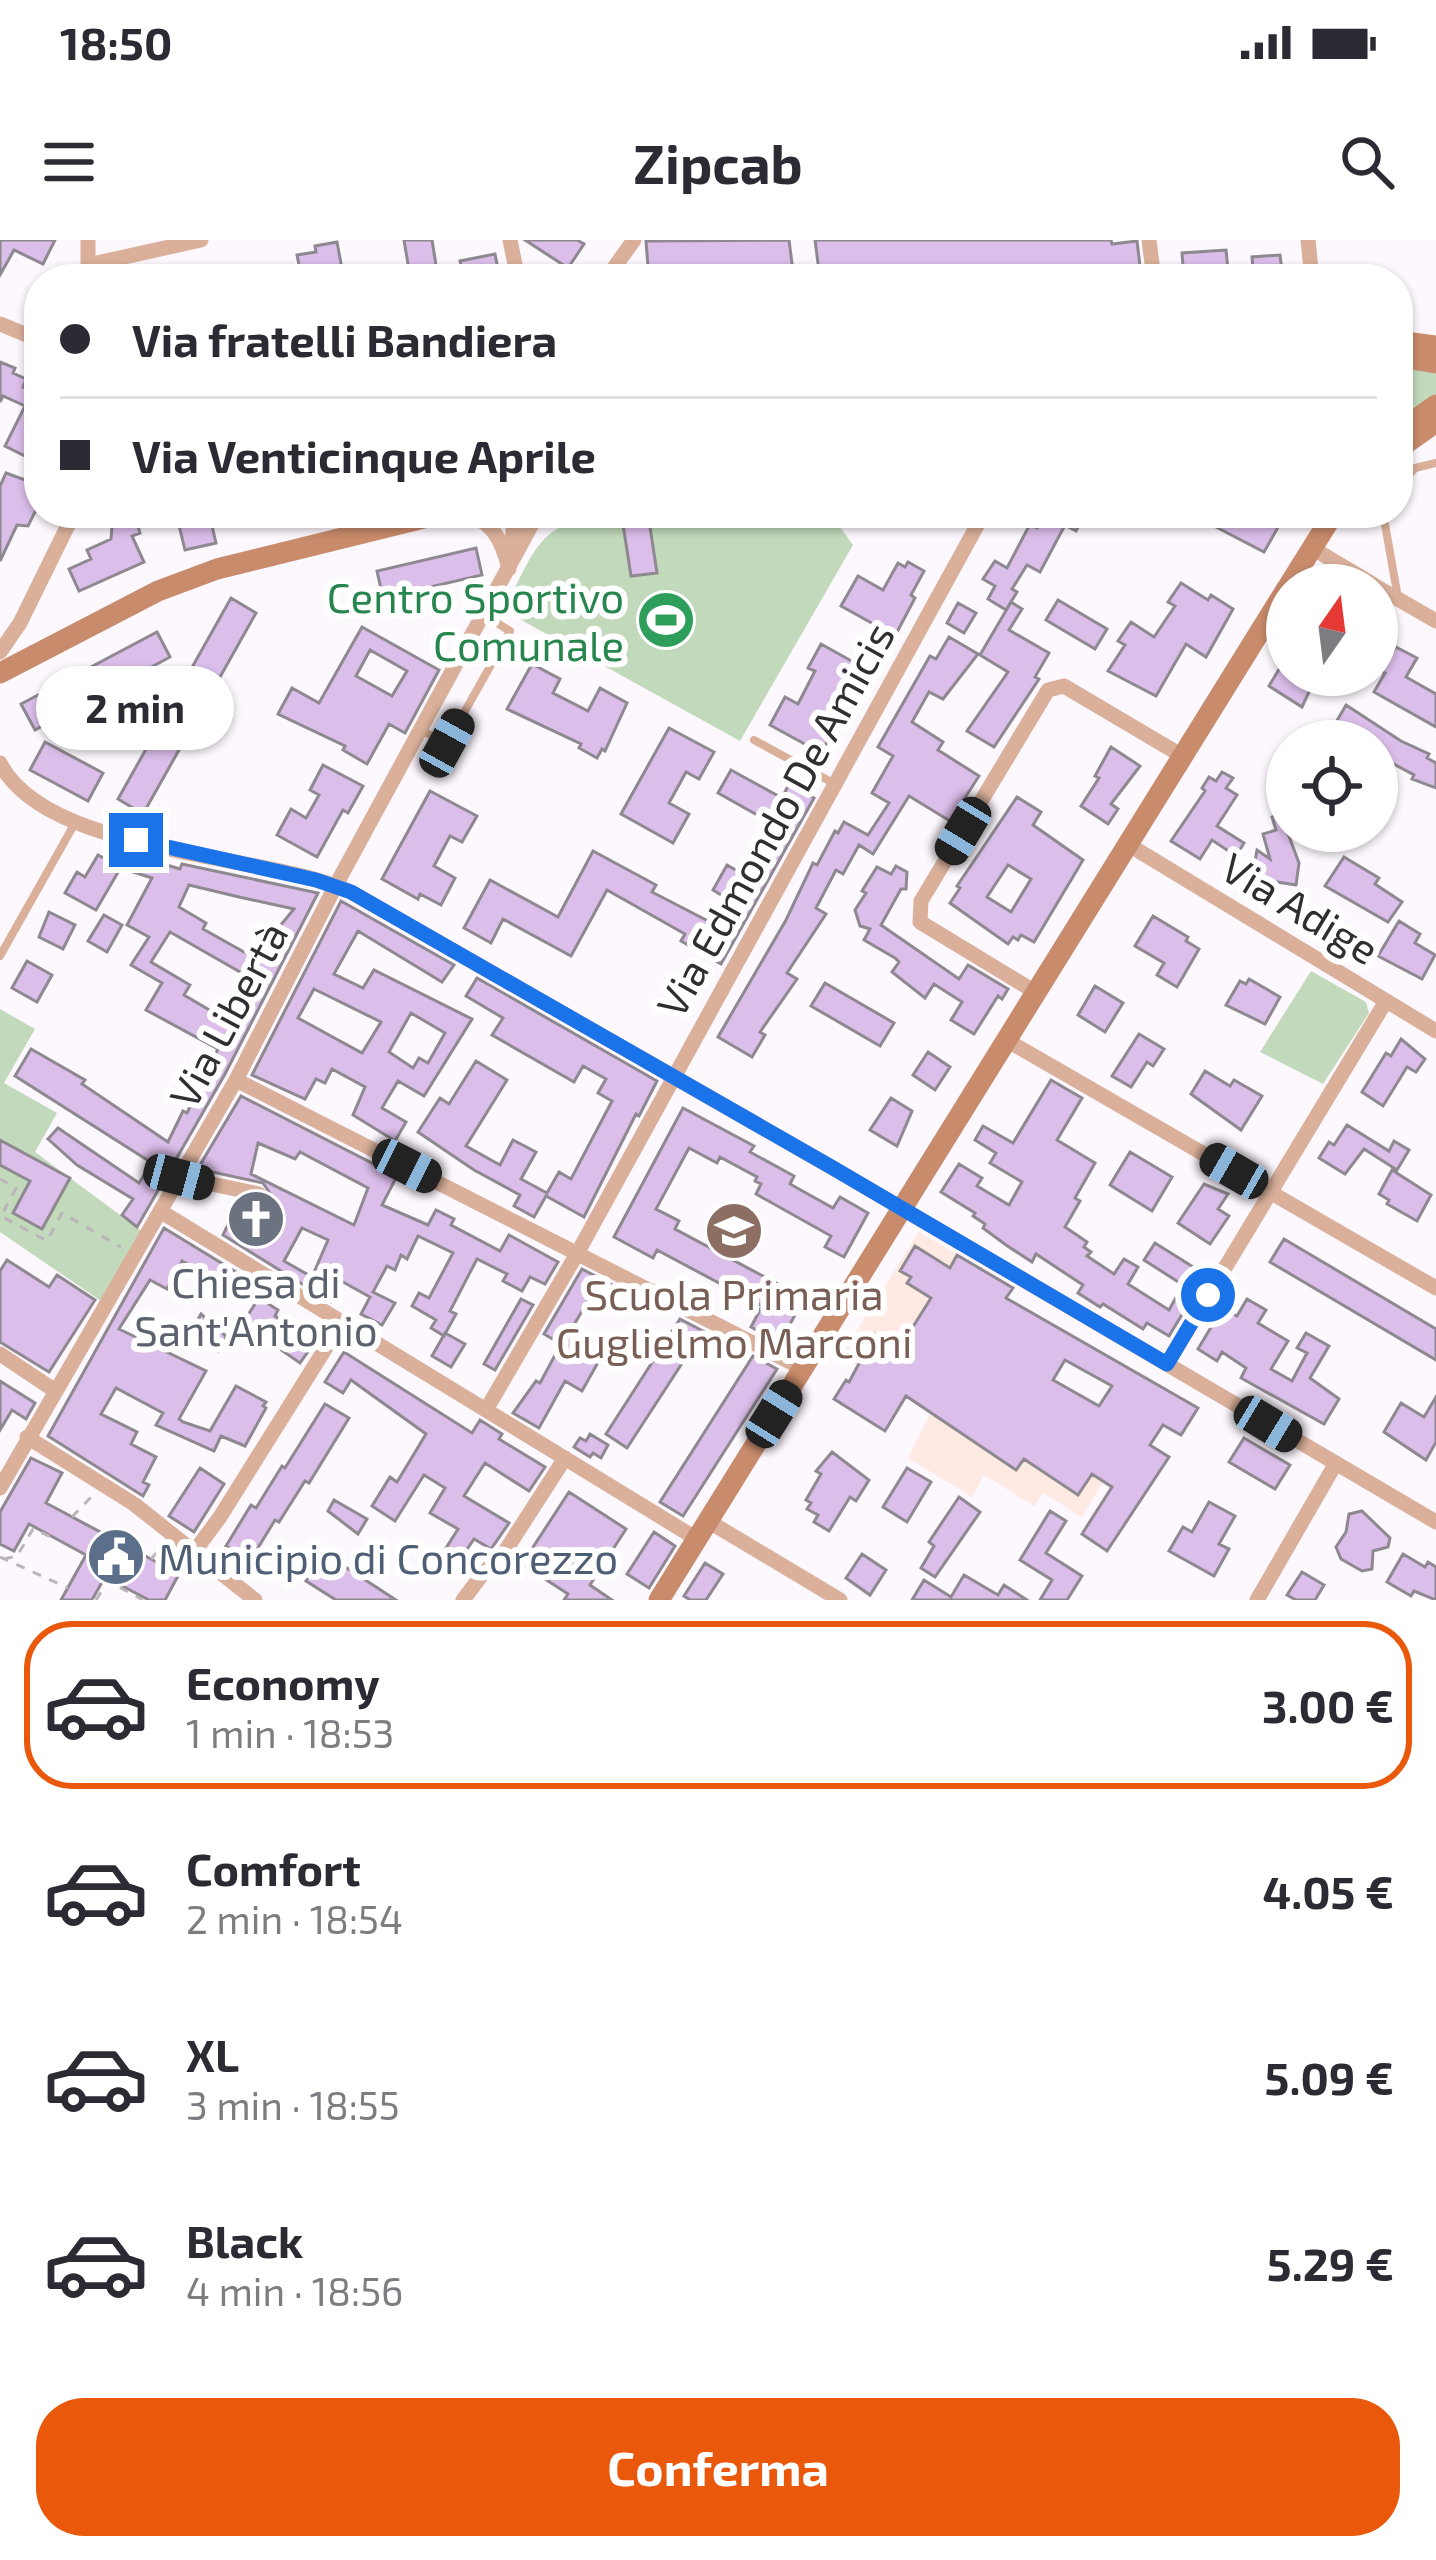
<!DOCTYPE html>
<html lang="it">
<meta charset="utf-8">
<style>
body{margin:0;font-family:"Exo 2",sans-serif;background:#f7f7f7;color:#2b2b33;height:100vh;display:flex;flex-direction:column;font-size:45px;white-space:nowrap}
*{box-sizing:border-box;margin:0}
p{font-size:39px;color:#7c7c81}
.icon{flex:none;width:66px;height:66px;fill:none;stroke:currentColor;stroke-width:2;stroke-linecap:round;stroke-linejoin:round}
.map{position:relative;height:1360px;overflow:hidden}
.details{display:flex;flex-direction:column;background:#fff;flex:1}
.details>*{flex:none}
.top-card{position:absolute;left:24px;top:24px;width:1389px;height:264px;border-radius:48px;box-shadow:0 3px 9px #0004;display:grid;align-content:center;height:264px;padding:0 36px;background:#fff}
.needle{width:78px;rotate:14deg}
.fabs{position:absolute;left:1266px;top:324px;display:grid;gap:24px}
.fabs a{display:grid;place-items:center;width:132px;height:132px;border-radius:50%;background:#fff;box-shadow:0 3px 9px #0004;font-size:60px}
.end{position:absolute;width:54px;height:54px;margin:-27px;border:15px solid #1a73e8;background:#fff;box-shadow:0 0 0 6px #fff}
.from{border-radius:50%}
.bubble{position:absolute;height:84px;border-radius:42px;background:#fff;box-shadow:0 3px 9px #0004;font-size:39px;font-weight:700;line-height:84px;text-align:center}
.car{position:absolute;width:36px;height:72px;margin:-36px -18px;border-radius:15px;box-shadow:0 0 9px 3px #0007;background:linear-gradient(#222 24%,#8ab4d8 0 40%,#222 0 76%,#8ab4d8 0 86%,#222 0)}
.top-card b{display:flex;align-items:center;gap:42px;height:114px;font-size:45px}
.top-card b+b{border-top:3px solid #e1e1e2}
.top-card i{width:30px;height:30px;background:#2b2b33}
ul{padding:21px 0 0;list-style:none}
li{display:flex;align-items:center;gap:36px;height:168px;margin:0 24px 18px;padding:0 12px;border:6px solid transparent;border-radius:48px}
li div{flex:1}
li b{display:block;font-size:45px}
li em{font-style:normal;font-weight:700}
li.on{border-color:#ea580c}
li>.icon{width:108px;height:108px;stroke-width:1.5}
.button{display:flex;gap:24px;margin-top:auto;padding:24px 36px}
.button a{flex:1;height:138px;border-radius:48px;background:#ea580c;color:#fff;font-size:48px;font-weight:700;line-height:138px;text-align:center}
.status{display:flex;justify-content:space-between;align-items:center;height:84px;padding:0 60px;background:#fff;direction:ltr}
.status svg{height:33px;fill:currentColor}
header{display:flex;justify-content:space-between;align-items:center;height:156px;padding:0 36px;background:#fff;font-size:54px;font-weight:700}
.map>svg:first-child{display:block}
.industrial{fill:#feeae3}
.green{fill:#c2dabb}
.building{fill:#dcbeea;stroke:#8e8890;stroke-width:3;fill-rule:evenodd}
.lines{fill:none;stroke-linecap:round;stroke-linejoin:round}
.path{stroke:#bab5bb;stroke-width:3;stroke-dasharray:9 9;stroke-linecap:butt}
.lane{stroke:#dab09a;stroke-width:8}
.street{stroke:#dab09a;stroke-width:15}
.secondary{stroke:#c88b6b;stroke-width:21}
.route{stroke:#1a73e8;stroke-width:15}
.labels{text-anchor:middle;dominant-baseline:central;stroke-width:12;stroke-linejoin:round;paint-order:stroke}
.leisure-label{font-size:42px;fill:#27864d;stroke:#fff;text-anchor:end}
.street-label{font-size:42px;fill:#312e32;stroke:#fff}
.worship-label{font-size:42px;fill:#5b616d;stroke:#fff}
.education-label{font-size:42px;fill:#785e54;stroke:#fff}
.service-label{font-size:42px;fill:#4e5e75;stroke:#fff;text-anchor:start}
</style>
<div class="status"><b>18:50</b><svg viewBox="0 0 49 12"><path d="M0 12V9h3v3zM5 12V6h3v6zM10 12V3h3v9zM15 12V0h3v12zM26 1h20v11H26zM47 4h2v5h-2z"/></svg></div>
<header><svg class="icon" aria-label="menu" viewBox="0 0 24 24"><path d="M4 6h16M4 12h16M4 18h16"/></svg>Zipcab<svg class="icon" aria-label="search" viewBox="0 0 24 24"><circle cx="10" cy="10" r="6"/><path d="M15 15l6 6"/></svg></header>
<div class="map">
<svg width="1436" height="1360" viewBox="0 0 1436 1360">
<rect width="100%" height="100%" fill="#fdf7fe"/>
<path class="industrial" d="M919,992L1013,1047L982,1099L1135,1187L1082,1277L1043,1253L1034,1266L984,1235L972,1257L908,1218L931,1172L841,1116Z"/>
<path class="green" d="M1398,125L1436,129V157L1398,182Z
M600,273H830L853,305L740,501L503,370C535,314 533,288 600,273Z
M1311,731L1366,762L1369,773L1323,844L1260,812Z
M0,769L35,789L4,843L57,873L35,912L143,992L101,1061L0,992Z"/>
<path class="building" d="M0,0H55L43,24L14,10L0,35Z
M404,0H432L436,25L409,30Z
M525,0H577L584,4L568,28Z
M789,0L794,39H649L646,1Z
M815,0H1111L1112,4L1137,1L1140,26L1098,31L1099,39H820Z
M337,2L343,34L302,39L297,15L316,12L315,6Z
M1226,10L1229,39H1184L1182,13Z
M495,14L500,39H464L460,21Z
M1280,15L1283,39H1254L1252,17Z
M0,122L15,128L13,133L26,139L23,147L39,155V204L31,219L5,206L25,166L3,156L0,162Z
M6,233L39,245V264L28,286L17,285L0,321V246Z
M113,273H134L140,293L132,296L144,322L79,351L69,329L91,319L87,310L111,299Z
M192,273L196,277L209,273L216,303L185,310L177,277Z
M1044,273H1086L1076,291L1065,285L1040,332L1027,325L1012,349L1017,352L1006,370L988,359L995,346L983,339L995,321L1007,328L1030,284L1037,288Z
M1225,273H1286L1264,312L1216,287Z
M648,274L657,333L631,336L622,278Z
M476,308L482,335L383,358L377,331Z
M908,322L924,331L911,355L915,358L895,396L841,366L858,336L883,350L898,323L905,327Z
M1181,343L1208,360L1211,355L1233,369L1206,417L1186,404L1156,456L1108,431L1125,405L1118,401L1131,382L1154,397L1175,366L1168,362Z
M231,358L256,373L143,574L118,559Z
M1058,360L1107,389L1095,409L1046,380Z
M1011,362L1022,369L1009,390L1049,413L1035,437L1039,439L994,507L967,491L1008,432L980,415Z
M958,363L976,373L964,393L947,383Z
M362,387L439,430L405,493L389,484L367,524L343,510L345,506L278,474L292,448L319,463ZM370,410L407,431L392,456L356,436Z
M157,392L170,417L35,490L21,464Z
M949,397L978,414L943,459L929,452L912,482L943,502L938,510L979,536L950,581L909,556L873,614L859,605L843,634L836,630L816,668L826,674L787,733L797,739L760,792L765,795L752,817L718,797L786,680L813,623L817,625L835,591L838,593L844,582L868,595L889,563L872,553L893,516L878,507L930,416L936,419Z
M821,404L873,433L858,460L845,452L828,483L835,487L821,513L770,485L785,457L798,464L815,431L808,428Z
M1396,407L1417,418L1406,437L1436,454V487L1374,452L1385,433L1380,431Z
M1287,416V435H1317L1302,467L1269,446Z
M532,424L560,439L553,453L588,471L600,448L627,463L605,511L602,509L597,518L579,508L581,504L507,469Z
M1346,465L1401,501L1429,514L1427,518L1436,523V548L1412,539L1414,535L1377,515V501H1349L1331,491Z
M669,488L714,512L699,539L686,532L669,563L689,574L673,603L621,574Z
M45,502L103,533L88,561L30,530Z
M1111,507L1140,526L1111,564L1118,569L1108,584L1081,566L1099,538L1095,536Z
M323,525L363,546L348,573L343,570L317,617L277,595L291,569L306,578L319,555L310,550Z
M731,530L782,558L789,544L814,558L721,724L681,701L685,694L607,650L571,716L503,679L491,703L464,688L490,640L558,677L593,611L656,645L652,652L712,683L726,658L713,650L727,625L746,636L750,629L753,631L771,599L761,593L768,581L718,553Z
M1222,532L1233,538L1226,548L1237,555L1217,586L1244,603L1236,616L1212,600L1200,619L1171,601L1205,551L1202,548L1209,537L1216,541Z
M430,551L477,576L462,602L450,596L434,626L455,638L441,665L420,654L418,659L382,639Z
M1017,557L1041,572L1033,585L1083,620L1034,702L1021,695L1018,700L1013,697L1008,704L950,663L960,648L957,646ZM1008,625L1031,639L1011,672L987,657Z
M1287,572V591L1299,623L1296,645L1252,638L1257,610L1270,619L1263,594L1276,590L1272,577Z
M98,615L121,627L96,670L65,653L77,632L85,637Z
M136,616L180,629L182,624L318,653L225,834L137,987L122,975L133,959L77,925L48,899L58,888L139,943L152,923L15,836L31,809L85,840L82,844L168,902L183,871L187,873L218,809L146,770L162,743L131,725L149,697L127,685L152,638L130,631ZM189,645L239,657L294,669L275,692L260,721L203,689L206,683L179,667ZM170,692L247,736L223,778L184,755L190,745L151,722Z
M1344,617L1379,638L1375,644L1402,662L1388,682L1325,646Z
M896,626L907,632L906,649H901L881,685L959,739L968,725L1008,749L1002,759L998,756L974,794L951,780L962,762L934,744L925,758L892,732L899,722L895,718L864,700L870,689L860,686L855,670L866,653L862,651L877,627L891,634Z
M341,661L454,725L442,742L358,691L334,734L363,748L374,730L472,779L424,856L398,841L382,868L406,882L395,901L353,875L365,847L332,829L325,843L316,839L305,859L252,835ZM314,749L381,782L362,813L298,778ZM411,773L445,793L428,823L419,818L413,828L389,812Z
M49,672L75,685L63,709L39,697Z
M104,675L122,685L107,712L88,701Z
M1153,676L1188,697L1186,701L1199,709L1177,747L1157,735L1164,723L1135,706Z
M1399,681L1420,694L1415,703L1435,715L1422,739L1378,716Z
M27,721L52,735L37,762L12,748Z
M477,738L657,841L639,876L636,874L584,977L546,956L534,977L514,966L520,955L474,930L418,892L440,858L449,864L476,821L507,840L466,906L500,925L513,900L536,912L521,939L547,953L559,932L571,939L612,861L598,853L606,839L583,826L574,842L492,795L503,778L466,756Z
M1249,739L1280,757L1265,784L1226,765L1240,741L1246,744Z
M825,743L894,783L880,806L811,766Z
M1095,746L1123,763L1105,792L1078,775Z
M1139,794L1164,809L1153,826L1147,822L1131,847L1112,836Z
M1401,799L1425,819L1416,832L1407,827L1383,866L1362,852L1386,813L1391,816Z
M928,812L950,827L935,850L913,835Z
M1205,831L1230,846L1234,840L1262,856L1241,890L1191,854Z
M1051,840L1082,858L1057,900L1095,923L1075,958L1080,961L1065,987L1087,1002L1084,1007L1091,1012L1087,1016L1114,1034L1124,1019L1138,1027L1128,1044L1169,1070L1183,1045L1144,1020L1155,1003L1206,1035L1169,1096L1147,1083L1143,1089L1103,1064L1100,1067L1078,1053L1083,1045L1036,1014L1032,1022L1006,1005L983,988L985,984L973,976L975,973L941,952L959,924L982,938L977,946L1009,965L1022,942L990,923L996,913L975,900L983,886L1013,903Z
M241,856L397,936L382,965L428,985L436,970L454,979L451,985L500,1011L509,995L558,1022L545,1044L530,1037L522,1051L503,1041L507,1034L477,1019L450,1071L456,1074L444,1096L431,1088L436,1080L412,1066L419,1053L429,1058L453,1013L418,996L407,1019L401,1015L395,1030L387,1026L373,1052L395,1063L382,1085L361,1074L370,1057L343,1042L331,1062L223,995L239,962L262,966L271,955L263,943L203,930L200,925ZM258,903L295,919L300,912L368,948L354,985L251,934ZM302,988L328,1000L312,1037L284,1021Z
M891,858L912,871L897,906L870,890Z
M683,868L754,906L750,912L794,936L790,944L833,968L840,957L868,973L844,1017L825,1007L831,996L756,954L761,944L755,941L757,937L720,917L717,923L689,908L656,969L679,981L675,989L804,1058L780,1103L751,1087L762,1066L657,1010L653,1018L614,997Z
M1347,885L1389,911L1394,901L1409,910L1397,930L1364,909L1345,934L1319,918L1329,902L1334,905Z
M0,900L70,938L42,989L13,973L30,941L0,925Z
M1130,912L1172,937L1152,971L1110,945Z
M1392,930L1431,955L1417,981L1387,964L1389,960L1379,954Z
M1204,944L1228,954L1218,969L1229,976L1210,1004L1178,983Z
M164,988L264,1049L260,1056L235,1043L232,1049L182,1021L167,1049L150,1040L119,1089L206,1131L179,1179L183,1182L210,1191L236,1146L266,1162L263,1166L266,1168L245,1206L221,1196L214,1211L156,1185L163,1173L116,1148L101,1174L137,1192L131,1204L156,1217L143,1242L149,1245L143,1256L48,1196Z
M1284,999L1436,1089V1120L1270,1022Z
M915,1006L950,1028L957,1015L1013,1048L1006,1058L1198,1168L1181,1195L1163,1185L1150,1205L1169,1217L1107,1311L1082,1294L1112,1247L1092,1234L1078,1255L1024,1219L1016,1230L906,1156L885,1191L834,1159L846,1140L849,1142L875,1094L899,1109L931,1058L907,1043L911,1037L900,1031ZM1065,1120L1112,1146L1099,1166L1053,1140Z
M7,1020L49,1047L57,1035L95,1060L49,1132L0,1102V1031Z
M582,1029L616,1047L609,1061L593,1052L571,1090L605,1110L582,1151L565,1141L539,1188L513,1173L536,1141L540,1143L561,1104L544,1094Z
M259,1058L278,1070L275,1076L314,1103L300,1123L261,1096L264,1092L246,1078Z
M521,1059L533,1065L495,1130L484,1124Z
M1247,1059L1266,1070L1258,1083L1288,1101L1271,1129L1292,1141L1307,1113L1297,1108L1306,1093L1329,1106L1310,1138L1339,1159L1324,1184L1241,1138L1246,1128L1222,1112L1217,1121L1198,1109L1219,1074L1223,1076L1226,1070L1237,1076Z
M201,1074L226,1096L218,1111L189,1095Z
M680,1079L703,1091L627,1208L606,1194Z
M445,1093L465,1104L451,1127L432,1116Z
M344,1112L472,1193L480,1180L502,1194L499,1199L545,1227L529,1251L485,1223L464,1256L509,1283L491,1309L474,1299L455,1327L441,1316L458,1289L430,1273L445,1248L424,1235L395,1281L372,1266L390,1237L397,1242L426,1194L351,1140L343,1153L325,1142Z
M753,1116L777,1129L683,1276L660,1262Z
M0,1141L35,1163L26,1179L12,1170L0,1190Z
M1436,1157V1202L1426,1220L1384,1192L1401,1163L1424,1177Z
M325,1164L349,1178L309,1243L305,1241L279,1282L275,1280L250,1321L226,1306L251,1265L256,1268L282,1226L285,1228Z
M590,1194L608,1205L601,1218L593,1213L590,1217L574,1207L580,1198L586,1201Z
M1244,1198L1290,1225L1275,1249L1229,1222Z
M832,1212L869,1240L856,1261L850,1257L829,1291L814,1282L818,1275L807,1269L811,1263L806,1260L821,1234L816,1231Z
M31,1218L62,1233L46,1263L179,1334L165,1360H149L105,1337L92,1360H61L86,1315L29,1284L14,1311L0,1304V1272Z
M200,1228L224,1244L194,1292L169,1276Z
M907,1228L931,1242L907,1282L883,1267Z
M569,1252L626,1289L590,1345L612,1360H564L568,1354L522,1324Z
M959,1257L980,1272L935,1337L921,1328L934,1306L929,1302Z
M334,1260L367,1279L358,1294L328,1271Z
M1209,1262L1235,1276L1219,1304L1229,1309L1214,1336L1169,1311L1183,1287L1192,1292Z
M1050,1271L1066,1281L1046,1313L1082,1336L1067,1360H1040L1052,1340L1020,1320Z
M1362,1271L1390,1298L1388,1307L1373,1311L1372,1329L1362,1331L1341,1319L1336,1307L1346,1292L1349,1274Z
M654,1292L675,1306L649,1348L627,1334Z
M324,1313L396,1360H336L306,1341Z
M862,1314L886,1330L870,1355L846,1338Z
M1403,1314L1425,1327L1428,1322L1436,1327V1360L1414,1351L1411,1356L1387,1342Z
M705,1323L723,1334L706,1360H690L684,1356Z
M1302,1332L1324,1345L1315,1360H1296L1287,1355Z
M964,1335L998,1355L1004,1345L1027,1360H912L924,1340L951,1357Z"/>
<g class="lines">
<path class="path" d="M0,939L16,948L1,976L47,1001L62,973L121,1007
M72,1277L92,1256
M0,1317L68,1348
M4,1319L17,1316L33,1289L58,1300
M151,1319L162,1307
M93,1360H94
M96,1360L108,1341L143,1360"/>
<path class="lane" d="M1398,249L1415,228L1436,223
M1383,273L1398,358
M422,491L447,503L510,391L484,375
M754,500L833,543
M0,716L75,583"/>
<path class="street" d="M510,0L518,39
M1149,0L1154,39
M1308,0L1312,39
M88,25L201,0
M88,39V0
M606,39L634,0
M0,84L39,100
M458,273C491,277 502,299 509,329
M1312,308L1374,345
M510,320L515,273
M1377,347L1436,381
M0,412L20,383L74,273
M0,523C47,615 262,612 351,652L833,928L1436,1282
M1129,605L1436,791
M1037,753L920,682L921,661L1048,450L1064,446L1184,517
M1008,801L1436,1048
M236,840L802,1128
M179,937L259,954
M160,971L697,1299
M0,1114L54,1150
M1167,1124L1386,761
M486,1170L578,1012L984,273
M27,1197L134,1264L255,1360
M0,1248L236,840L336,645L538,273
M708,1281L840,1360
M194,1312L220,1277L342,1082
M463,1360L484,1332L502,1316L565,1218
M1257,1360L1336,1223"/>
<path class="secondary" d="M1398,101L1436,106
M1398,117L1436,123
M1398,192L1436,165
M1398,209L1436,182
M1289,345L1334,273
M0,433L158,351L217,329L444,273
M659,1360L1287,348"/>
</g>
<g class="lines">
<path class="route" d="M136,600L316,640L351,652L833,928L1167,1124L1208,1055"/>
</g>
<defs>
<symbol id="stadium-disc" viewBox="-11 -11 22 22"><circle r="9.5" fill="#2e9e5b" stroke="#fff"/><path d="M0-5a6.5 5 0 1 0 0 10a6.5 5 0 1 0 0-10ZM-3.5-1.8h7v3.6h-7Z" fill="#fff"/></symbol>
<symbol id="church-disc" viewBox="-11 -11 22 22"><circle r="9.5" fill="#6b7280" stroke="#fff"/><path d="M-1.2-6h2.4v3.5h3.3v2.4h-3.3V6h-2.4V-.1h-3.3v-2.4h3.3Z" fill="#fff"/></symbol>
<symbol id="school-disc" viewBox="-11 -11 22 22"><circle r="9.5" fill="#8d6e63" stroke="#fff"/><path d="M0-5L7-2L0 1L-7-2ZM-4 1L0 2.5L4 1V4Q0 6-4 4Z" fill="#fff"/></symbol>
<symbol id="civic-disc" viewBox="-11 -11 22 22"><circle r="9.5" fill="#5c6f8a" stroke="#fff"/><path d="M-.6-6.5H3V-4.5H.6V-3L4-1V1h2V6H-6V1h2V-1L-.6-3ZM-1.2 2.5V6h2.4V2.5Z" fill="#fff"/></symbol>
</defs>
<g fill-rule="evenodd">
<use href="#stadium-disc" x="633" y="347" width="66" height="66"/>
<use href="#church-disc" x="223" y="946" width="66" height="66"/>
<use href="#school-disc" x="701" y="958" width="66" height="66"/>
<use href="#civic-disc" x="83" y="1284" width="66" height="66"/>
</g>
<g class="labels">
<g class="leisure-label">
<text x="624" y="356">Centro Sportivo<tspan x="624" dy="48">Comunale</tspan></text>
</g>
<g class="street-label">
<text transform="translate(774 579) rotate(-61)">Via Edmondo De Amicis</text>
<text transform="translate(1301 667) rotate(31)">Via Adige</text>
<text transform="translate(227 774) rotate(-62)">Via Libertà</text>
</g>
<g class="worship-label">
<text x="256" y="1041">Chiesa di<tspan x="256" dy="48">Sant'Antonio</tspan></text>
</g>
<g class="education-label">
<text x="734" y="1053">Scuola Primaria<tspan x="734" dy="48">Guglielmo Marconi</tspan></text>
</g>
<g class="service-label">
<text x="158" y="1317">Municipio di Concorezzo</text>
</g>
</g>
</svg>
<div class="fabs">
<a><svg class="needle" viewBox="-14 -14 28 28"><path d="M0-13l5 13h-10z" fill="#e53935"/><path d="M0 13l5-13h-10z" fill="#7c7c81"/></svg></a>
<a><svg class="icon" aria-label="locate" viewBox="0 0 24 24"><circle cx="12" cy="12" r="6"/><path d="M12 2v4M12 18v4M2 12h4M18 12h4"/></svg></a>
</div>
<i class="end from" style="left:1208px;top:1055px"></i>
<i class="end" style="left:136px;top:600px"></i>
<div class="bubble" style="left:36px;top:426px;width:198px">2 min</div>
<i class="car" style="left:447px;top:503px;rotate:29deg"></i>
<i class="car" style="left:963px;top:591px;rotate:211deg"></i>
<i class="car" style="left:407px;top:926px;rotate:117deg"></i>
<i class="car" style="left:1234px;top:931px;rotate:300deg"></i>
<i class="car" style="left:179px;top:937px;rotate:105deg"></i>
<i class="car" style="left:774px;top:1174px;rotate:32deg"></i>
<i class="car" style="left:1268px;top:1184px;rotate:121deg"></i>
<div class="top-card">
<b><i class="from"></i>Via fratelli Bandiera</b>
<b><i></i>Via Venticinque Aprile</b>
</div>
</div>
<section class="details">
<ul>
<li class="on"><svg class="icon" aria-label="car" viewBox="0 0 24 24"><path d="M5 17H2v-5l4-1 3-4h7l3 4 3 1v5h-3M9 17h6M6 11h13"/><circle cx="7" cy="17" r="2"/><circle cx="17" cy="17" r="2"/></svg><div><b>Economy</b><p>1 min · 18:53</p></div><em>3.00 €</em></li>
<li><svg class="icon" aria-label="car" viewBox="0 0 24 24"><path d="M5 17H2v-5l4-1 3-4h7l3 4 3 1v5h-3M9 17h6M6 11h13"/><circle cx="7" cy="17" r="2"/><circle cx="17" cy="17" r="2"/></svg><div><b>Comfort</b><p>2 min · 18:54</p></div><em>4.05 €</em></li>
<li><svg class="icon" aria-label="car" viewBox="0 0 24 24"><path d="M5 17H2v-5l4-1 3-4h7l3 4 3 1v5h-3M9 17h6M6 11h13"/><circle cx="7" cy="17" r="2"/><circle cx="17" cy="17" r="2"/></svg><div><b>XL</b><p>3 min · 18:55</p></div><em>5.09 €</em></li>
<li><svg class="icon" aria-label="car" viewBox="0 0 24 24"><path d="M5 17H2v-5l4-1 3-4h7l3 4 3 1v5h-3M9 17h6M6 11h13"/><circle cx="7" cy="17" r="2"/><circle cx="17" cy="17" r="2"/></svg><div><b>Black</b><p>4 min · 18:56</p></div><em>5.29 €</em></li>
</ul>
<div class="button"><a>Conferma</a></div>
</section>
